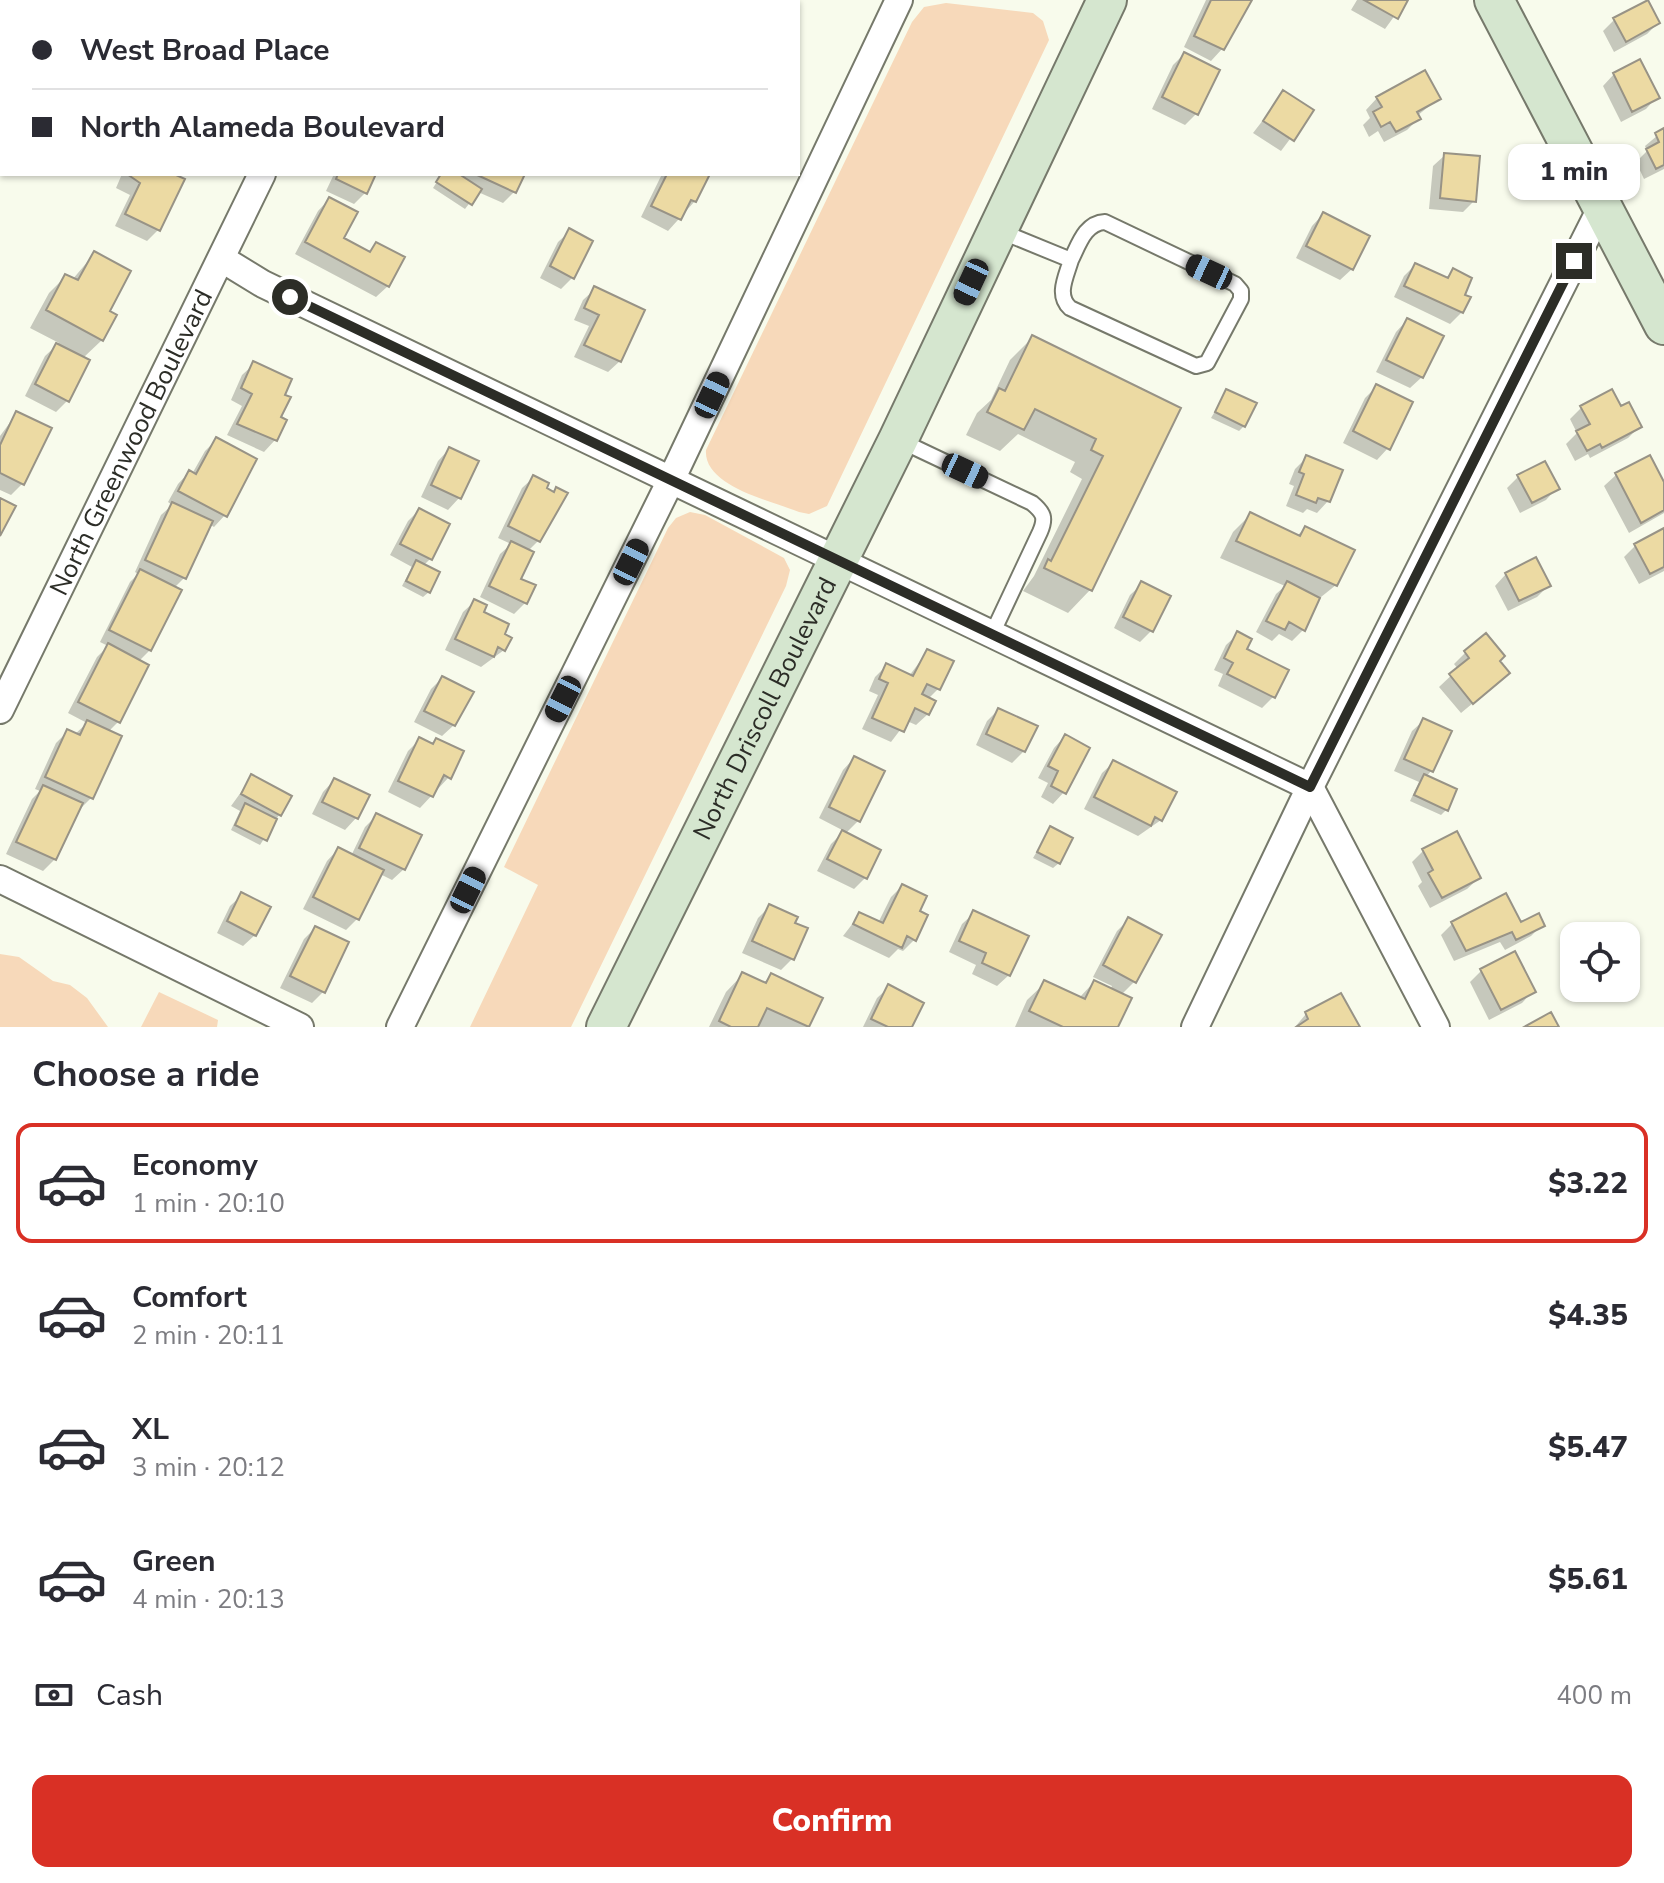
<!DOCTYPE html>
<meta charset="utf-8">
<style>
body{margin:0;font-family:"Nunito Sans",sans-serif;background:#f2f2f3;color:#2b2b33;height:100vh;display:flex;flex-direction:column;font-size:30px;white-space:nowrap}
*{box-sizing:border-box;margin:0}
p{font-size:26px;color:#7c7c81}
.icon{flex:none;width:44px;height:44px;fill:none;stroke:currentColor;stroke-width:2;stroke-linecap:round;stroke-linejoin:round}
.map{position:relative;height:1027px;overflow:hidden}
.drawer{display:flex;flex-direction:column;background:#fff;flex:1}
.drawer>*{flex:none}
.top-card{position:absolute;left:0px;top:0px;width:800px;height:176px;box-shadow:0 2px 6px #0004;display:grid;align-content:center;height:176px;padding:0 32px;background:#fff}
.tools{position:absolute;left:1560px;top:922px;display:grid;gap:16px}
.tools a{display:grid;place-items:center;width:80px;height:80px;border-radius:16px;background:#fff;box-shadow:0 2px 6px #0004;font-size:40px}
.end{position:absolute;width:36px;height:36px;margin:-18px;border:10px solid #2c2d27;background:#fff;box-shadow:0 0 0 4px #fff}
.from{border-radius:50%}
.bubble{position:absolute;height:56px;border-radius:16px;background:#fff;box-shadow:0 2px 6px #0004;font-size:26px;font-weight:800;line-height:56px;text-align:center}
.car{position:absolute;width:24px;height:48px;margin:-24px -12px;border-radius:10px;box-shadow:0 0 6px 2px #0007;background:linear-gradient(#222 24%,#8ab4d8 0 40%,#222 0 76%,#8ab4d8 0 86%,#222 0)}
.top-card b{display:flex;align-items:center;gap:28px;height:76px;font-size:30px}
.top-card b+b{border-top:2px solid #e1e1e2}
.top-card i{width:20px;height:20px;background:#2b2b33}
ul{padding:0;list-style:none}
li{display:flex;align-items:center;gap:24px;height:120px;margin:0 16px 12px;padding:0 16px;border:4px solid transparent;border-radius:16px}
li div{flex:1}
li b{display:block;font-size:30px}
li em{font-style:normal;font-weight:800}
li.selected{border-color:#d93025}
li>.icon{width:72px;height:72px;stroke-width:1.5}
h2{padding:0 32px;font-size:36px;line-height:96px}
.pay{display:flex;align-items:center;gap:20px;height:88px;padding:0 32px;font-size:30px}
.pay p{margin-inline-start:auto}
.primary-button{display:flex;gap:16px;margin-top:auto;padding:16px 32px}
.primary-button a{flex:1;height:92px;border-radius:16px;background:#d93025;color:#fff;font-size:32px;font-weight:800;line-height:92px;text-align:center}
.map>svg:first-child{display:block}
.green{fill:#f7d9ba}
.shadow{fill:#0003}
.building{fill:#ecdaa3;stroke:#989386;stroke-width:2}
.lines{fill:none;stroke-linecap:round;stroke-linejoin:round}
.service-casing{stroke:#76796b;stroke-width:18}
.minor-casing{stroke:#76796b;stroke-width:30}
.secondary-casing{stroke:#76796b;stroke-width:42}
.service{stroke:#fff;stroke-width:14}
.minor{stroke:#fff;stroke-width:26}
.secondary{stroke:#d5e6cf;stroke-width:38}
.route{stroke:#2c2d27;stroke-width:10}
.labels{text-anchor:middle;dominant-baseline:central;stroke-width:7;stroke-linejoin:round;paint-order:stroke}
.street-label{font-size:26px;fill:#2c2d27;stroke:#fff}
</style>
<div class="map">
<svg width="1664" height="1027" viewBox="0 0 1664 1027">
<rect width="100%" height="100%" fill="#f8fbec"/>
<path class="green" d="M946,3L1033,13L1043,21L1049,40L827,506L809,514L799,512C771,501 703,486 706,450L912,22L924,7Z
M690,512L705,515L784,558L790,570L786,586L571,1027H470L538,885L504,867L668,528L676,518Z
M0,954L19,957L53,981L70,985L87,998L108,1027H0Z
M159,992L218,1020L217,1027H141Z"/>
<path class="shadow" d="M416,0L449,1L483,0L482,2H414Z
M1206,0H1250L1222,49L1211,61L1184,47Z
M1357,0H1406L1385,29L1351,10Z
M1614,20L1658,23L1647,34L1614,52L1603,31Z
M1184,54L1196,114L1185,125L1152,109L1173,65Z
M1614,74L1657,97L1646,109L1621,122L1603,86Z
M1284,93L1311,111L1281,151L1253,133Z
M1377,98H1439L1417,116L1418,119L1407,130L1384,142L1378,131L1369,137L1363,125L1370,118L1366,110Z
M1664,130V169L1644,179L1636,162L1647,151L1645,146Z
M1445,155L1474,201L1463,212L1429,209L1433,166Z
M122,174H170L158,230L147,241L115,226L130,195L116,188Z
M334,174H374L365,193L354,204L326,191Z
M442,174H456L463,179L465,174H522L514,192L503,203L478,192L465,209L433,188Z
M662,174H705L695,201L668,231L641,217Z
M329,199L341,239L368,253L376,244L388,286L376,297L295,254L318,211Z
M1323,214L1352,269L1340,280L1296,258L1312,226Z
M570,231L572,278L561,289L540,278L558,242Z
M94,254L107,312L102,340L83,358L67,401L56,412L25,396L45,356L59,343L30,328L49,293L66,276L72,280Z
M1415,265L1445,279L1453,271L1462,296V312L1450,324L1394,297L1404,276Z
M595,289L620,361L608,372L574,357L589,326L574,320L583,300Z
M1407,320L1422,377L1410,388L1376,372L1396,332Z
M1032,338L1178,409L1090,590L1068,613L1023,591L1034,576L1082,479L1070,472L1075,462L1018,434L1000,451L966,435L977,413L991,400L1010,360Z
M254,364L282,396L279,418L284,421L275,440L264,452L227,435L242,406L231,400L242,375Z
M1377,386L1388,448L1377,460L1343,443L1365,398Z
M1227,391L1244,426L1239,431L1211,418Z
M1581,408L1620,409L1640,426L1628,438L1590,458L1588,454L1575,461L1566,444L1577,433L1570,419Z
M17,413L22,484L11,495L0,490V436Z
M216,440L225,515L214,527L209,524L184,578L174,588L150,650L139,661L118,722L108,732L91,798L80,809L55,859L43,871L6,854L32,799L40,791L35,789L56,743L67,732L74,735L87,723L68,713L97,657L108,646L100,642L130,582L138,574L135,572L161,515L172,505L168,502L178,484L189,472L192,474L205,451Z
M449,449L476,462L459,498L448,510L421,497L438,461Z
M1307,457L1328,501L1317,513L1307,509L1303,513L1286,506L1294,486L1289,484L1295,469Z
M1649,458L1664,486V513L1629,533L1604,486L1616,475Z
M534,477L544,489L552,493L556,489L539,540L528,551L519,580L525,603L514,614L480,597L500,554L511,544L498,538L522,488Z
M1518,477L1557,488L1546,500L1520,513L1507,488Z
M419,510L430,559L423,566L429,592L423,597L402,586L412,567L390,555L408,521Z
M1250,515L1297,536L1305,528L1336,585L1316,601L1304,629L1292,641L1279,634L1272,641L1256,632L1276,594L1285,586L1220,558L1233,532Z
M1664,531V571L1639,584L1624,557L1635,546Z
M1506,574L1548,586L1537,597L1508,611L1495,586Z
M1142,584L1151,631L1140,642L1114,628L1130,595Z
M475,601L502,635L504,650L481,667L445,650L463,612Z
M1238,634L1273,697L1262,708L1218,686L1223,674L1214,670L1226,645Z
M928,651L951,662L938,689L928,699V714L916,725L907,721L891,742L862,729L878,695L869,691L875,677L886,666L909,676Z
M1465,653L1498,661L1496,684L1461,713L1439,687L1458,669L1454,664Z
M442,678L454,725L442,736L414,722L431,689Z
M998,710L1024,751L1012,763L976,745L987,721Z
M1424,720L1431,771L1426,777L1446,810L1441,815L1410,801L1419,782L1394,771L1412,731Z
M1065,736L1064,792L1053,804L1041,797L1048,783L1038,778L1054,748Z
M419,740L431,745L436,740L449,777L420,808L388,792L408,751Z
M854,758L858,821L845,834L865,878L854,889L817,871L831,844L844,831L819,818L843,770Z
M1114,762L1161,820L1138,836L1084,809L1102,773Z
M252,777L279,815L260,845L231,830L240,811L231,806Z
M334,780L367,796L356,818L345,830L312,814L323,792Z
M377,815L404,869L392,880L380,874L357,919L346,930L303,909L327,861L338,849L351,856L365,827Z
M1051,828L1059,863L1053,868L1033,858Z
M1423,851L1479,878L1467,889L1430,908L1418,886L1422,882L1412,862Z
M902,886L917,912L914,940L903,951L898,949L889,958L843,936L860,914L878,923L891,897Z
M242,895L255,935L243,946L217,933L230,906Z
M770,906L793,924L792,959L781,970L742,953L758,918Z
M974,913L1009,975L997,986L972,974L976,965L949,952L962,924Z
M1128,920L1135,981L1121,995L1116,1027H1015L1027,1000L1045,983L1079,998L1094,982L1110,990L1112,986L1093,977L1117,931Z
M1452,924L1521,925H1542L1531,936L1505,950L1500,942L1454,961L1441,935Z
M315,928L323,992L312,1003L280,988L304,939Z
M1574,945V971L1564,953Z
M1481,971L1533,991L1522,1003L1489,1020L1470,982Z
M743,974L763,984L771,975L821,999L807,1027H709L726,992Z
M889,987L910,1027H863L877,998Z
M1306,1014L1358,1027H1295Z"/>
<path class="building" d="M417,0H485L416,2Z
M1211,0H1252L1224,50L1194,36Z
M1364,0H1408L1398,19Z
M1648,0L1660,23L1626,42L1613,18Z
M1184,52L1220,70L1198,115L1162,97Z
M1640,59L1660,98L1632,112L1613,73Z
M1425,70L1441,99L1417,112L1421,119L1396,132L1390,122L1381,127L1373,112L1382,107L1376,97Z
M1283,90L1314,110L1294,141L1263,121Z
M1664,128V165L1656,169L1646,149L1659,142L1655,133Z
M1444,153L1480,156L1476,202L1440,198Z
M127,174H174L185,179L160,231L125,214L140,183Z
M338,174H376L367,194L336,179Z
M441,174H459L482,189L472,205L436,182Z
M475,174H525L516,193Z
M667,174H710L696,202L691,200L681,220L651,206Z
M329,197L358,212L344,238L370,252L376,242L405,257L389,287L305,242Z
M1323,212L1370,236L1353,270L1306,246Z
M569,228L593,241L574,279L550,266Z
M94,251L131,271L110,311L117,315L103,341L46,310L65,274L78,280Z
M1415,263L1448,278L1453,268L1472,278L1465,295L1471,297L1463,313L1404,286Z
M594,286L645,310L621,362L584,345L599,315L584,308Z
M1407,318L1444,336L1423,378L1386,360Z
M1032,335L1181,408L1092,591L1044,568L1048,559L1051,561L1103,456L1091,450L1096,439L1035,409L1024,430L987,412L999,388L1005,391Z
M56,343L90,360L69,402L35,384Z
M253,361L292,379L285,395L291,397L281,417L287,420L277,441L237,424L252,394L241,388Z
M1376,384L1413,402L1390,450L1353,431Z
M1226,389L1257,403L1245,427L1215,412Z
M1612,389L1621,406L1629,402L1642,427L1602,448L1600,444L1587,451L1576,431L1590,424L1580,406Z
M16,411L52,428L24,485L0,473V445Z
M216,437L257,459L227,517L178,491L189,470L196,474Z
M449,447L479,461L461,499L431,485Z
M1306,455L1343,470L1330,502L1318,498L1316,503L1296,495L1304,474L1299,472Z
M1650,455L1664,482V510L1641,523L1615,473Z
M1545,461L1560,489L1532,503L1517,475Z
M533,475L549,483L547,488L554,492L556,487L568,493L540,542L508,526Z
M0,498L16,506L0,536Z
M172,502L213,521L186,579L145,560Z
M419,508L450,524L432,560L400,544Z
M1250,512L1300,536L1305,526L1355,550L1337,586L1236,541Z
M1664,528V567L1650,574L1634,544Z
M511,541L534,552L521,579L536,585L527,604L489,586Z
M1536,557L1551,586L1519,601L1505,573Z
M416,560L440,572L430,593L406,581Z
M140,569L182,590L151,651L109,630Z
M1141,581L1171,596L1153,632L1123,617Z
M1287,581L1320,598L1305,631L1289,622L1285,630L1266,621Z
M474,599L487,605L484,612L509,624L505,634L512,638L505,651L498,647L494,657L455,639Z
M1237,631L1252,639L1247,649L1289,670L1275,698L1227,674L1233,663L1224,658Z
M1486,633L1505,656L1500,661L1510,673L1473,704L1449,674L1469,658L1464,651Z
M108,643L149,665L120,723L78,702Z
M927,649L954,661L940,690L927,684L922,694L936,701L929,715L915,708L904,732L872,718L888,683L879,679L886,663L913,676Z
M442,676L474,692L455,726L424,711Z
M998,708L1038,726L1025,752L986,734Z
M1423,718L1452,731L1433,772L1404,759Z
M87,720L122,736L93,799L45,777L67,729L80,735Z
M1065,734L1090,748L1066,794L1051,786L1058,771L1048,766Z
M419,737L433,744L436,738L464,751L451,779L444,775L433,797L398,781Z
M854,756L885,771L860,822L829,807Z
M1113,760L1177,792L1162,821L1155,817L1151,826L1094,797Z
M251,774L292,796L281,816L241,794Z
M1424,774L1457,789L1448,811L1414,795Z
M334,778L370,795L358,819L322,802Z
M43,785L83,803L56,860L16,842Z
M245,803L277,819L267,841L235,825Z
M376,813L422,835L405,870L359,848Z
M1050,826L1073,838L1060,864L1037,852Z
M842,830L881,850L867,879L827,859Z
M1457,831L1481,878L1442,898L1428,873L1433,870L1422,849Z
M338,847L384,870L359,920L313,897Z
M902,884L927,896L920,911L928,915L916,941L907,936L902,948L853,924L859,912L883,923Z
M241,892L271,907L256,936L227,921Z
M1506,893L1521,922L1539,913L1545,926L1516,940L1512,932L1466,951L1451,922Z
M769,904L798,917L795,923L808,928L794,960L752,941Z
M973,910L1029,936L1010,976L982,963L986,953L959,941Z
M1128,917L1162,935L1136,983L1103,965Z
M315,926L349,942L325,993L290,976Z
M1515,951L1536,992L1501,1010L1480,969Z
M742,972L766,983L771,973L823,998L809,1027L767,1008L758,1027H731L719,1021Z
M1044,980L1085,999L1094,980L1132,998L1118,1027H1063L1029,1011Z
M888,984L924,1003L912,1027H888L871,1019Z
M1341,993L1360,1027H1296L1308,1019L1305,1012Z
M1551,1012L1559,1027H1524Z"/>
<g class="lines">
<defs>
<path id="service" d="M1000,231L1071,260C1066,277 1056,295 1070,308L1196,366L1207,363L1241,299V291L1235,284L1105,222C1085,223 1079,244 1071,260
M901,441L1032,503C1044,513 1046,518 1040,532L993,632"/>
<g id="minor">
<path d="M249,2L253,0"/>
<path d="M343,2L344,0"/>
<path d="M0,137L2,136"/>
<path d="M222,259L263,284L1310,787L1436,1027"/>
<path id="s1" d="M0,710L262,174"/>
<path d="M0,879L300,1027"/>
<path d="M400,1027L671,480L899,0"/>
<path d="M1195,1027L1310,787L1602,206"/>
</g>
<g id="secondary">
<path d="M1494,0L1664,325"/>
<path id="s2" d="M606,1027L898,440L1107,0"/>
</g>
</defs>
<use href="#service" class="service-casing"/>
<use href="#minor" class="minor-casing"/>
<use href="#secondary" class="secondary-casing"/>
<use href="#service" class="service"/>
<use href="#minor" class="minor"/>
<use href="#secondary" class="secondary"/>
</g>
<g class="lines">
<path class="route" d="M290,297L1310,787L1574,261"/>
</g>
<g class="labels">
<g class="street-label">
<text stroke="none"><textPath href="#s1" startOffset="298">North Greenwood Boulevard</textPath></text>
<text stroke="none"><textPath href="#s2" startOffset="356">North Driscoll Boulevard</textPath></text>
</g>
</g>
</svg>
<div class="tools">
<a><svg class="icon" aria-label="locate" viewBox="0 0 24 24"><circle cx="12" cy="12" r="6"/><path d="M12 2v4M12 18v4M2 12h4M18 12h4"/></svg></a>
</div>
<i class="end from" style="left:290px;top:297px"></i>
<i class="end" style="left:1574px;top:261px"></i>
<div class="bubble" style="left:1508px;top:144px;width:132px">1 min</div>
<i class="car" style="left:1209px;top:272px;rotate:295deg"></i>
<i class="car" style="left:971px;top:282px;rotate:205deg"></i>
<i class="car" style="left:712px;top:395px;rotate:25deg"></i>
<i class="car" style="left:965px;top:471px;rotate:115deg"></i>
<i class="car" style="left:631px;top:562px;rotate:26deg"></i>
<i class="car" style="left:563px;top:699px;rotate:207deg"></i>
<i class="car" style="left:468px;top:890px;rotate:26deg"></i>
<div class="top-card">
<b><i class="from"></i>West Broad Place</b>
<b><i></i>North Alameda Boulevard</b>
</div>
</div>
<section class="drawer">
<h2>Choose a ride</h2>
<ul>
<li class="selected"><svg class="icon" aria-label="car" viewBox="0 0 24 24"><path d="M5 17H2v-5l4-1 3-4h7l3 4 3 1v5h-3M9 17h6M6 11h13"/><circle cx="7" cy="17" r="2"/><circle cx="17" cy="17" r="2"/></svg><div><b>Economy</b><p>1 min · 20:10</p></div><em>$3.22</em></li>
<li><svg class="icon" aria-label="car" viewBox="0 0 24 24"><path d="M5 17H2v-5l4-1 3-4h7l3 4 3 1v5h-3M9 17h6M6 11h13"/><circle cx="7" cy="17" r="2"/><circle cx="17" cy="17" r="2"/></svg><div><b>Comfort</b><p>2 min · 20:11</p></div><em>$4.35</em></li>
<li><svg class="icon" aria-label="car" viewBox="0 0 24 24"><path d="M5 17H2v-5l4-1 3-4h7l3 4 3 1v5h-3M9 17h6M6 11h13"/><circle cx="7" cy="17" r="2"/><circle cx="17" cy="17" r="2"/></svg><div><b>XL</b><p>3 min · 20:12</p></div><em>$5.47</em></li>
<li><svg class="icon" aria-label="car" viewBox="0 0 24 24"><path d="M5 17H2v-5l4-1 3-4h7l3 4 3 1v5h-3M9 17h6M6 11h13"/><circle cx="7" cy="17" r="2"/><circle cx="17" cy="17" r="2"/></svg><div><b>Green</b><p>4 min · 20:13</p></div><em>$5.61</em></li>
</ul>
<div class="pay"><svg class="icon" aria-label="cash" viewBox="0 0 24 24"><path d="M3 7h18v10H3z"/><circle cx="12" cy="12" r="2"/></svg>Cash<p>400 m</p></div>
<div class="primary-button"><a>Confirm</a></div>
</section>
